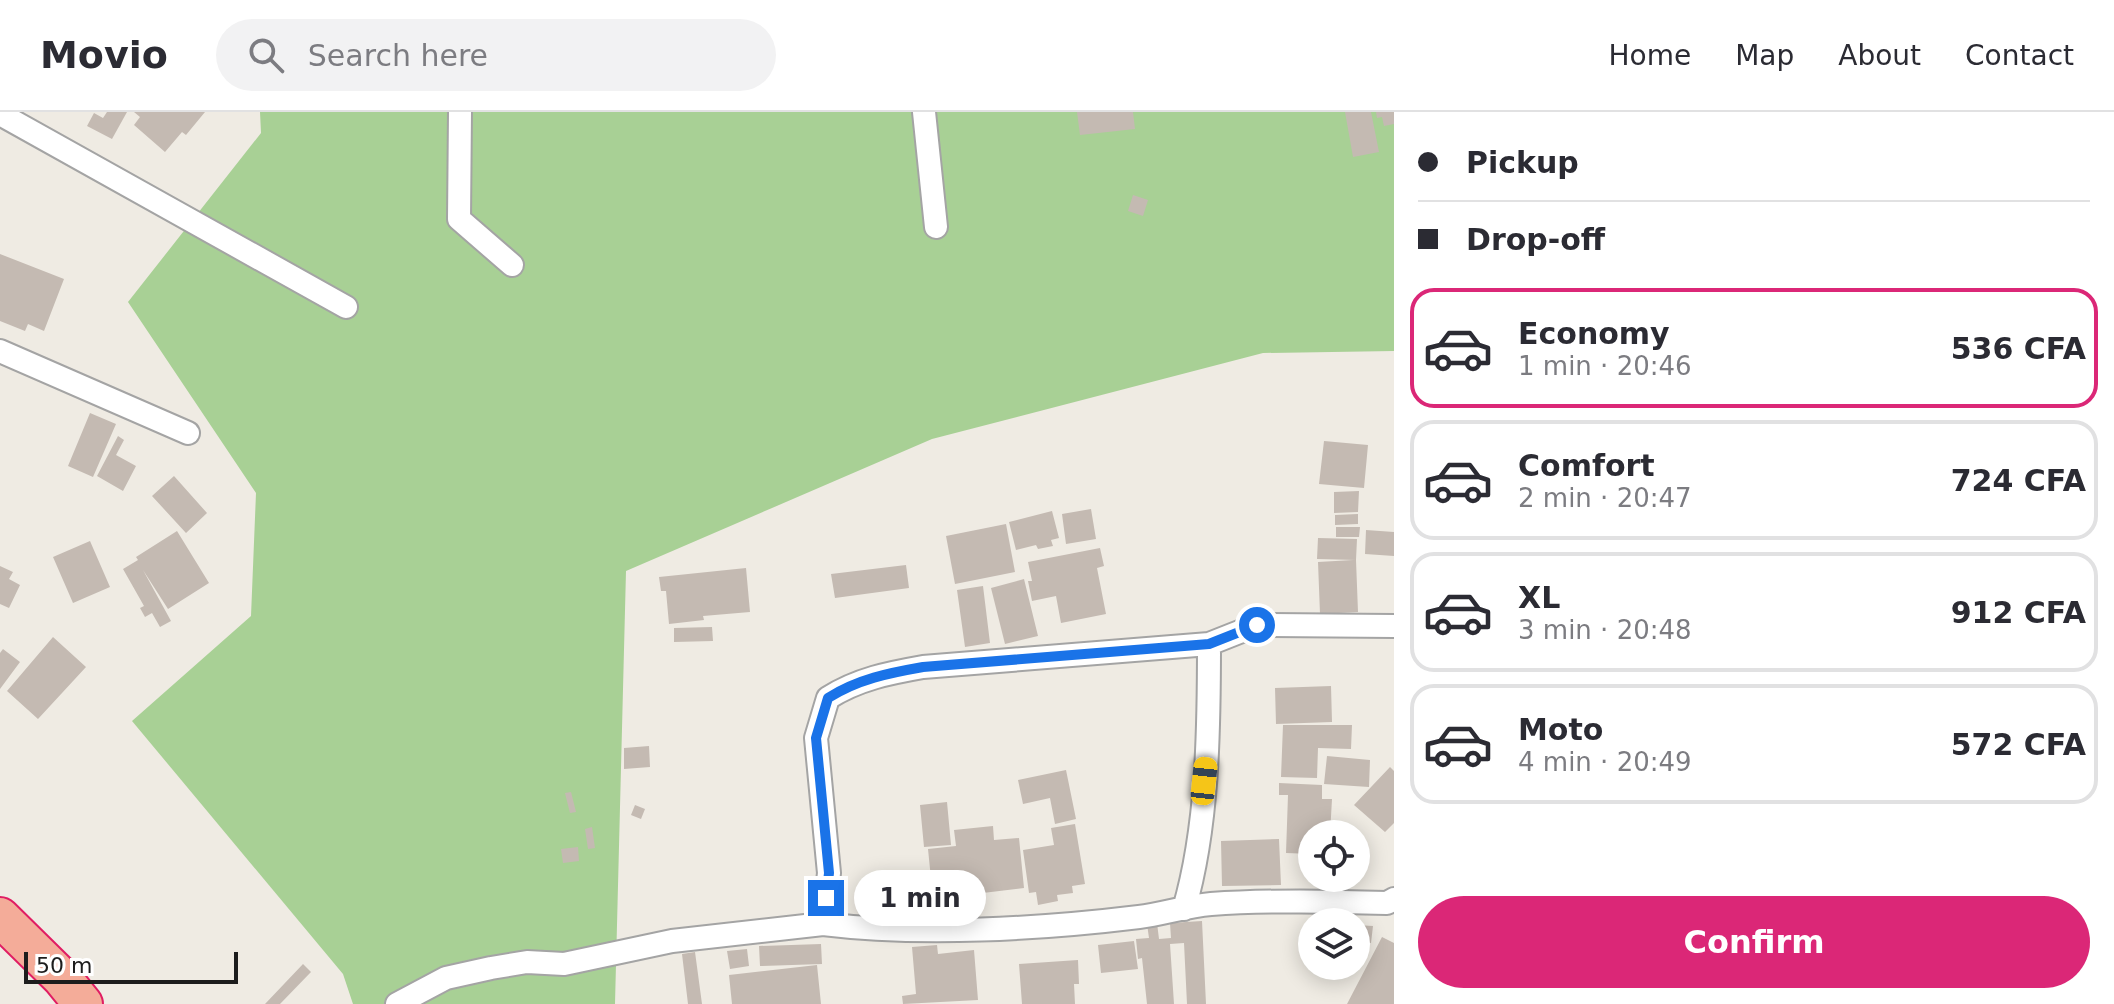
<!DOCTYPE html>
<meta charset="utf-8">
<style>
body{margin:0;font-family:"DejaVu Sans",sans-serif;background:#f2f2f3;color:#2b2b33;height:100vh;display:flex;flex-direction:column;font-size:30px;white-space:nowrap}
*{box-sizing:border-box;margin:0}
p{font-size:26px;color:#7c7c81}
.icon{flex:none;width:44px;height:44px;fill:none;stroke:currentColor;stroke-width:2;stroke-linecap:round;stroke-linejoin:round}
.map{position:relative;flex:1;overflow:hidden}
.side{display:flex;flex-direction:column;background:#fff;width:720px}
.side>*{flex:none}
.hud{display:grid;align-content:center;height:176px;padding:0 24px;background:#fff}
.fabs{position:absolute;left:1298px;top:708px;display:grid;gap:16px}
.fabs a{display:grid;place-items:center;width:72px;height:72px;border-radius:50%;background:#fff;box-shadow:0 4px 20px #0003;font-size:40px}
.scale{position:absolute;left:24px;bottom:20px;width:214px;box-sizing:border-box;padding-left:8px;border:4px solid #1d1d1d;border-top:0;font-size:22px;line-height:28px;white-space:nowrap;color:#1d1d1d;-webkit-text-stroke:6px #fff;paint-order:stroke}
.end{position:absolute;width:36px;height:36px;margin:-18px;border:10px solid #1a73e8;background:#fff;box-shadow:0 0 0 4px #fff}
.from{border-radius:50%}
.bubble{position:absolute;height:56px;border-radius:28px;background:#fff;box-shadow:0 4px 20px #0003;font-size:26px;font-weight:700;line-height:56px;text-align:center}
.car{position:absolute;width:24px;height:48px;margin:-24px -12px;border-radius:10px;box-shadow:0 0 6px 2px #0007;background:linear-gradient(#f5c518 24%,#345 0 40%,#f5c518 0 76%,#345 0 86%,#f5c518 0)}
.hud b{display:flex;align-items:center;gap:28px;height:76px;font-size:30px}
.hud b+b{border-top:2px solid #e1e1e2}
.hud i{width:20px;height:20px;background:#2b2b33}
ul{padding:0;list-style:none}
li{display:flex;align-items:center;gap:24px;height:120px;margin:0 16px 12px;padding:0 8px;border:4px solid #e1e1e2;border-radius:24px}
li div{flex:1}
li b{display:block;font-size:30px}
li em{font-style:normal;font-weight:700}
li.on{border-color:#db2777}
li>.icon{width:72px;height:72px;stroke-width:1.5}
.action{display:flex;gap:16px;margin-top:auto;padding:16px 24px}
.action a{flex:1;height:92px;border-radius:48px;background:#db2777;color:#fff;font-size:32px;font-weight:700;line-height:92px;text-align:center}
header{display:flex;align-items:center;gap:48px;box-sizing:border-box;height:112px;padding:0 40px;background:#fff;border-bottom:2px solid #e1e1e2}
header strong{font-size:38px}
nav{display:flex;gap:44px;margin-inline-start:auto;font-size:28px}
.search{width:560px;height:72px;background:#f2f2f3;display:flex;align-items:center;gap:20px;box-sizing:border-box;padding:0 28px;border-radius:44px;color:#7c7c81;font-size:30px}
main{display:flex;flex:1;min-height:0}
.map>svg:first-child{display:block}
.forest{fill:#a8d095}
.building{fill:#c4bab2}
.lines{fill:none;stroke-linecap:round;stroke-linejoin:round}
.minor-casing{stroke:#a4a4a4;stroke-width:26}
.trunk-casing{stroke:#e01d63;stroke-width:42}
.minor{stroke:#fff;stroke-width:22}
.trunk{stroke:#f4ac99;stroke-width:38}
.route{stroke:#1a73e8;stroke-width:10}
</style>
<header>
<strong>Movio</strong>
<div class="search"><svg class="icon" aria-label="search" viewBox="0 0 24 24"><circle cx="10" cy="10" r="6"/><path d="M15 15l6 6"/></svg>Search here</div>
<nav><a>Home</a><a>Map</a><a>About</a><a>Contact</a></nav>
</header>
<main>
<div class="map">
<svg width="1394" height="892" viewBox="0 0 1394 892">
<rect width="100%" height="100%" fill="#efebe3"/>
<path class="forest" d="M260,0H1394V239L1263,241L932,327L626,459L615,892H353L343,862L132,609L251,504L256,381L128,190L261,21Z"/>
<path class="building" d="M107,0H127L112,27L87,14L94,1L103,6Z
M134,0H205L186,23L182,20L165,40L134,13L140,5Z
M1077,0H1133L1135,17L1080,23Z
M1345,0H1371L1379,40L1353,45Z
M1376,0H1394V12L1384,14L1382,5L1377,6Z
M1133,83L1148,88L1143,104L1128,99Z
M0,142L64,167L44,219L28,212L25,219L0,209Z
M90,301L116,312L93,365L68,354Z
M118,324L124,328L116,343L136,354L123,379L97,364Z
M1324,329L1368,333L1364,376L1319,372Z
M174,364L207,401L186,421L152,384Z
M1359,379L1358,400L1334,401V380Z
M1091,397L1096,427L1066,432L1062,402Z
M1052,399L1059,426L1051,428L1053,434L1038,437L1036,433L1016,438L1009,410Z
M1358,402V412L1335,413V403Z
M1006,412L1015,460L955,472L946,424Z
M1336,415H1360L1359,425H1336Z
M1366,418L1394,420V444L1365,442Z
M177,419L209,471L168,497L143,458L171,509L160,515L152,501L145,505L140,496L144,494L123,457L138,448L136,445Z
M1318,426L1357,427L1356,448L1317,447Z
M90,429L110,475L73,491L53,445Z
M1100,436L1104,454L1097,456L1106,502L1061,511L1056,484L1032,489L1028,469H1032L1028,450Z
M1353,448H1356L1358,500L1320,502L1318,450Z
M906,453L909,476L835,486L831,462Z
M0,454L13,460L9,467L20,473L9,496L0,492Z
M746,456L750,500L703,504L704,508L669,512L666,479H661L659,465Z
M1024,467L1038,524L1005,532L991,476Z
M983,474L990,531L965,535L957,478Z
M712,515L713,529L674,530V516Z
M53,525L86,555L38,607L7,579Z
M3,537L20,550L0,577V541Z
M1331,574L1332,610L1276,612L1275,576Z
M1283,613H1352L1351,637L1318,636L1317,666L1281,665Z
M649,634L650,655L624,657V636Z
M1327,644L1370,648L1369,675L1324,672Z
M1390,655L1394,659V711L1385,720L1354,693Z
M1066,658L1076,707L1055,712L1050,686L1023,692L1018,668Z
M1279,671L1322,673V687H1332L1330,722H1312V742L1286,741L1288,683H1279Z
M571,680L576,700L570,701L565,681Z
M947,690L951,733L924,735L920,693Z
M635,693L645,697L641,707L631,703Z
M1075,712L1085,772L1072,774L1073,781L1057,783L1058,789L1038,793L1036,780L1029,781L1023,738L1054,733L1051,716Z
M993,714L994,728L1019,726L1024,776L933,787L928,737L956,734L954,718Z
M592,715L595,736L588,737L585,717Z
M1279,727L1281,773L1222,774L1221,729Z
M578,735L579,749L563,751L561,737Z
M1202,809L1206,892H1187L1184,831L1170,832L1174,892H1147L1142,846L1138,847L1136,827L1149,826L1147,812L1157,811L1159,827L1171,826L1170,811Z
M1356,813L1373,814L1371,831L1356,829Z
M1382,825L1394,831V892H1347Z
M1134,829L1138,857L1101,861L1098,833Z
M821,832L822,852L760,854L759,834Z
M937,833L938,842L974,838L978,888L903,892L902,884L916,882L912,835Z
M747,837L749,854L730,857L727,839Z
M695,840L702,892H688L682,842Z
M1078,848L1079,872H1074L1075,892H1022L1019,852Z
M303,852L311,860L280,892H265Z
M817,853L821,892H732L729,863Z"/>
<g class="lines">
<defs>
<path id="minor" d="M460,0L459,107L512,153
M924,0L936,115
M0,2L346,195
M0,239L188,321
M1184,797C1208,715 1209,617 1209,532
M823,812C921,824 1041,817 1139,805C1163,802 1186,794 1211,792C1269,788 1328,789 1387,791L1394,787
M397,892L446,866L491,856L527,850L564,852L672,829L823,812L829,761L816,626L828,586C858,567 889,561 923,555L1209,532L1257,513L1394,514"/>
<path id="trunk" d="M0,805L62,866L83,892"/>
</defs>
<use href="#minor" class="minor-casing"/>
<use href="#trunk" class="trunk-casing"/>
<use href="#minor" class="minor"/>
<use href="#trunk" class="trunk"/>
</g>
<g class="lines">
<path class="route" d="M826,786L829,761L816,626L828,586C858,567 889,561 923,555L1209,532L1257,513"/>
</g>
</svg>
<div class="fabs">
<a><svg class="icon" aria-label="locate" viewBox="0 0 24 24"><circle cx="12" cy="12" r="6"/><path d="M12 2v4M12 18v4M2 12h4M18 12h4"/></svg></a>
<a><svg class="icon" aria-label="layers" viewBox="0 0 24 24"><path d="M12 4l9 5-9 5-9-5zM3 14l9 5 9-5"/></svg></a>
</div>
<div class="scale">50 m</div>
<i class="end from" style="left:1257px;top:513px"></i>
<i class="end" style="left:826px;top:786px"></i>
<div class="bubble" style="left:854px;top:758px;width:132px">1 min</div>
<i class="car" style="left:1204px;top:669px;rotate:6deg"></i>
</div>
<section class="side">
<div class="hud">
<b><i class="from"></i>Pickup</b>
<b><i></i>Drop-off</b>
</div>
<ul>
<li class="on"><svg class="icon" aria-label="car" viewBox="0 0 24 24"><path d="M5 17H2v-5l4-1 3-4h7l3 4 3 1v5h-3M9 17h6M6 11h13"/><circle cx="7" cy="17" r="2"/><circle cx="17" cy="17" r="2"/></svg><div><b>Economy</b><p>1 min · 20:46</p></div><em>536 CFA</em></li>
<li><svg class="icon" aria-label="car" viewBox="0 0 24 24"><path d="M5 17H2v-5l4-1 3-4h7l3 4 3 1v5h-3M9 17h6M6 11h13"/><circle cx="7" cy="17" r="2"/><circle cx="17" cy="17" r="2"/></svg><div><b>Comfort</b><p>2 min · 20:47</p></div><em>724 CFA</em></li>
<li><svg class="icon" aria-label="car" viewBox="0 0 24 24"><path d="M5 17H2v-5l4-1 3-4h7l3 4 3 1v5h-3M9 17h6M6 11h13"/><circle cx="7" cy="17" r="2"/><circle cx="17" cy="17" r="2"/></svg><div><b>XL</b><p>3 min · 20:48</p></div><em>912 CFA</em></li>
<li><svg class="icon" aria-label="car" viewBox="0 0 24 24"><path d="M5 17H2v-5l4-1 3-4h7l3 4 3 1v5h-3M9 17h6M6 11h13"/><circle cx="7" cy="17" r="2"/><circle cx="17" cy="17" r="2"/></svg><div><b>Moto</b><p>4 min · 20:49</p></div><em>572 CFA</em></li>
</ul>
<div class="action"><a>Confirm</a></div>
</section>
</main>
